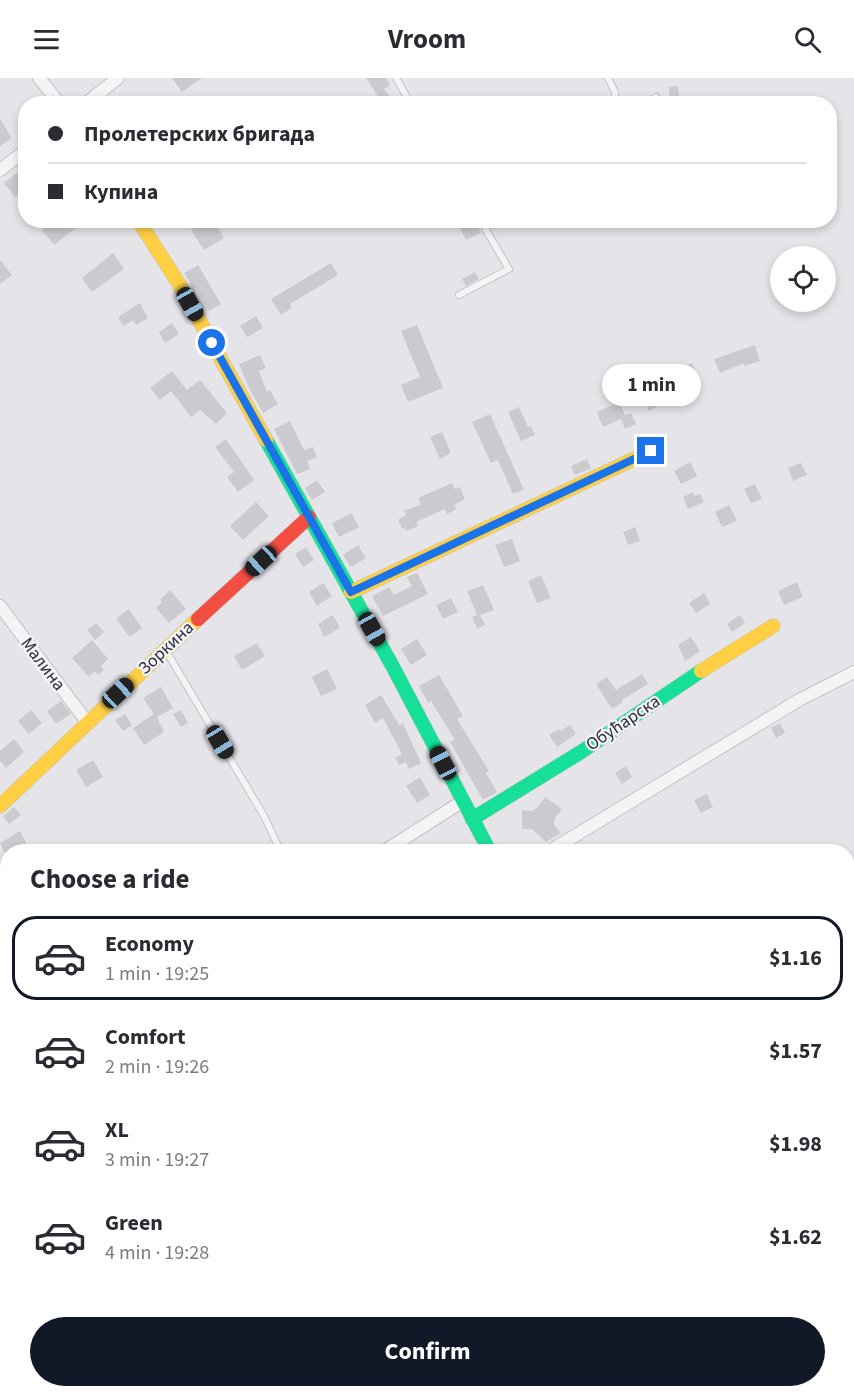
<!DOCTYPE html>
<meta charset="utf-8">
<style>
body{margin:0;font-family:"Source Sans 3",sans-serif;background:#f7f7f7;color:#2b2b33;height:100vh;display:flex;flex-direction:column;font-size:22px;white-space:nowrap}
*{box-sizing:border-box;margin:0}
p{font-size:20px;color:#7c7c81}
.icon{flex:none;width:33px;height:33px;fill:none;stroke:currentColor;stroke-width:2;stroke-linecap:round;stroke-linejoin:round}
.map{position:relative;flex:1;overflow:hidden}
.panel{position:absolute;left:0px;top:766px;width:855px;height:554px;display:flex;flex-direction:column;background:#fff;border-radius:24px 24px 0 0;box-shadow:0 3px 9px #0003}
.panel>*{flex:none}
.hud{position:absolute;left:18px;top:18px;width:819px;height:132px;border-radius:24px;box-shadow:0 3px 9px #0003;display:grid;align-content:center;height:132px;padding:0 30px;background:#fff}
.controls{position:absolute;left:770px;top:168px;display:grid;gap:12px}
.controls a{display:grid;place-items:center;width:66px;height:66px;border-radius:50%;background:#fff;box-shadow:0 3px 9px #0003;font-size:30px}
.end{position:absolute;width:27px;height:27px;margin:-14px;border:8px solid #1a73e8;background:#fff;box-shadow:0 0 0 3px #fff}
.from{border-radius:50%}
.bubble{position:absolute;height:42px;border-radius:21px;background:#fff;box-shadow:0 3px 9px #0003;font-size:20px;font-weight:700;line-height:42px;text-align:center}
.car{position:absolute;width:18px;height:36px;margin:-18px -9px;border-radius:8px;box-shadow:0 0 4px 2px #0007;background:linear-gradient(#222 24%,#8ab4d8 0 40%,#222 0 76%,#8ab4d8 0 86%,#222 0)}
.hud b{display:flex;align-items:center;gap:21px;height:57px;font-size:22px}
.hud b+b{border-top:2px solid #e1e1e2}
.hud i{width:15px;height:15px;background:#2b2b33}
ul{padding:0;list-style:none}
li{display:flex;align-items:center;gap:18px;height:84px;margin:0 12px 9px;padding:0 18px;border:3px solid transparent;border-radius:24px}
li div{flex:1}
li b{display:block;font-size:22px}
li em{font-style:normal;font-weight:700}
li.selected{border-color:#111827}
li>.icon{width:54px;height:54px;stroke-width:1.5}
h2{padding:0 30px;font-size:27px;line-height:72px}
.primary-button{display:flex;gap:12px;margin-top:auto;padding:12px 30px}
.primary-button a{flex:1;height:69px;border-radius:36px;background:#111827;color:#fff;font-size:24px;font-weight:700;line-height:69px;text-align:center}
header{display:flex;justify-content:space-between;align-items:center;height:78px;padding:0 30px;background:#fff;font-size:27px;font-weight:700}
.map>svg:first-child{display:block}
.building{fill:#cbcbcf}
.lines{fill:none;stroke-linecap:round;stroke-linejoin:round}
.lane-casing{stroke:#c3c3c7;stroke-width:8}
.street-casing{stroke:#c3c3c7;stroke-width:14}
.fast-casing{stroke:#c3c3c7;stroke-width:15}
.slow-casing{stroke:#c3c3c7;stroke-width:15}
.jam-casing{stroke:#c3c3c7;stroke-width:15}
.lane{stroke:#f4f4f6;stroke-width:6}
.street{stroke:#f4f4f6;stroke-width:12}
.fast{stroke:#16e098;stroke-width:14}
.slow{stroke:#ffcf43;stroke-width:14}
.jam{stroke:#f24e42;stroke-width:14}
.route{stroke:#1a73e8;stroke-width:8}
.labels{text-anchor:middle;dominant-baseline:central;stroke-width:4.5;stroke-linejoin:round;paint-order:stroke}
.street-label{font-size:18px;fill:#2d2e40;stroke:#f3f4f7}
</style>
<header><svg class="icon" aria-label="menu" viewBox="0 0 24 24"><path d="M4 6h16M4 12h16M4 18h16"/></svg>Vroom<svg class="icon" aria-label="search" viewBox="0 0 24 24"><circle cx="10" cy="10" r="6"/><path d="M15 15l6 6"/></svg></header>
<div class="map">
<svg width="854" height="1319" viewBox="0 0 854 1319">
<rect width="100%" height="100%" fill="#e5e5e9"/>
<path class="building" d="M172,0H202L182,14Z
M366,0H386L390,7L384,11L391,20L383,26Z
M678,8L680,26H670L669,9Z
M0,41L12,60L0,68Z
M26,88V122L20,115L15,119L4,105Z
M55,142H86L54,167L42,152Z
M207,142H213L224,160L204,172L191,152Z
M456,142H467L471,150L477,147L481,155L466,162Z
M113,175L124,191L92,214L82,200Z
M0,182L12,197L0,206Z
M331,185L338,197L290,226L292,230L281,237L271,221Z
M198,187L221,226L209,233L196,210L194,211L184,195Z
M475,194L479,201L466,208L462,201Z
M140,225L148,240L136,247L133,242L123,248L118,239Z
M256,238L263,250L247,259L240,248Z
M172,245L179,256L165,265L159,254Z
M417,247L443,310L408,324L401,307L420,299L401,253Z
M755,267L760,283L745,288L744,285L720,295L714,281Z
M260,277L266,290L259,293L267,314L270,312L278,326L263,335L250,312L239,286Z
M692,285L697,298L666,313L660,299Z
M172,293L187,312L200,302L227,335L216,346L200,332L191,339L171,313L160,322L150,310Z
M652,311L657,321L654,322L657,329L649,333L641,316Z
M619,324L625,337L631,335L636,346L625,351L621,341L603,349L597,334Z
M519,329L528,349L531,348L535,357L521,363L508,334Z
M490,336L524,412L513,416L498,382L491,385L472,344Z
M290,343L304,372L313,369L317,379L307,383L310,391L297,396L274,351Z
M442,354L451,375L440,381L430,359Z
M226,361L254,402L238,414L227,399L234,394L215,369Z
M587,381L591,390L575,397L571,388Z
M690,384L697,398L681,406L674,393Z
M801,385L807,397L793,403L788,390Z
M317,402L325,414L312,422L305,410Z
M452,405L455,411L460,409L465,421L454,427L457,431L447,436L445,431L416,444L418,448L406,453L405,450L402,451L398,442L406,437L404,433L421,426L418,420Z
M755,406L762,421L751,425L744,411Z
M693,414L695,418L700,416L704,424L688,431L683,419Z
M256,424L269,438L243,462L230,448Z
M729,427L737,443L722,449L715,434Z
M352,435L359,449L339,459L332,445Z
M635,449L640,463L628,467L623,454Z
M512,461L520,483L504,489L495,467Z
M358,467L366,480L351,489L343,477Z
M306,469L314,482L303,489L295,476Z
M417,495L428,516L383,538L372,518L389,509L394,517L412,508L407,499Z
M541,497L551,520L537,525L528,503Z
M797,504L803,519L784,527L778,513Z
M323,505L332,518L317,528L309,514Z
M483,507L494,532L480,537L485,547L477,551L472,539L477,537L467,513Z
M170,512L186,531L169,545L156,530L162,525L160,522Z
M704,515L710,526L696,535L689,525Z
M451,520L458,534L443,541L436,527Z
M129,531L142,550L130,559L116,541Z
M333,537L340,550L324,559L318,546Z
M740,537L745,545L732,554L727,546Z
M96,545L104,554L95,562L87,552Z
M691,559L700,573L685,583L678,567Z
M417,561L427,577L411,587L401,571Z
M92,562L108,581L101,588L104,592L98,597L95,593L89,599L72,580Z
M257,565L265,578L242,592L234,578Z
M327,591L337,611L321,618L312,599Z
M642,596L648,606L622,622L623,624L612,631L596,606L607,599L616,612Z
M439,597L463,638L457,641L489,693L486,695L497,714L483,722L450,664L455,662L431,623L428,625L419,608Z
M161,609L173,630L157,639L164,654L144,667L133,650L154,636L143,620Z
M381,617L399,647L403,645L421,685L409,691L406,684L399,687L395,680L402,676L383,640L375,645L365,627Z
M61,623L71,636L56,646L47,633Z
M31,632L42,645L29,656L18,643Z
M181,632L188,645L181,649L173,636Z
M125,636L132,647L123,653L115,642Z
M780,645L785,655L776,660L771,650Z
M570,647L576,656L557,669L549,657L559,651L561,653Z
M14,661L24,674L6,690L0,683V673Z
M93,682L103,699L86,709L76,692Z
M626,688L632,699L622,706L615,695Z
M420,699L430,717L417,725L406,708Z
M707,716L713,729L701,735L694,722Z
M545,719L562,731L555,740L554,747L561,755L546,764L532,751H522V732L532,733L538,729Z
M14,729L21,737L9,746L3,738Z
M20,753L31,774H4L0,765Z"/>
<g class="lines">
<defs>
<path id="lane" d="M396,0L411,26
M608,0L615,14V26
M641,26L656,19
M459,217L509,191L480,142
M165,571L264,738L281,774"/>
<path id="street" d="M39,0L60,26
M85,26L118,0
M0,92L26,72
M0,528L87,644
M383,774L463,723
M548,774L799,622L854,594
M848,811L854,807
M848,1088L854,1084
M848,1243L854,1239
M848,1295L854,1291
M707,1319L714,1312
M811,1319L821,1312"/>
<path id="fast" d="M266,362L393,589L490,774
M472,741L581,674L701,593"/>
<path id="slow" d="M138,142L179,206L266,362
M351,514L651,373
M701,593L773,548
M0,728L198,541
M764,1312L767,1319"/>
<path id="jam" d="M198,541L309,439"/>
</defs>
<use href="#lane" class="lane-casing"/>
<use href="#street" class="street-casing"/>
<use href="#fast" class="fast-casing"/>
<use href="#slow" class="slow-casing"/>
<use href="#jam" class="jam-casing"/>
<use href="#lane" class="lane"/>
<use href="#street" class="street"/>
<use href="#fast" class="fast"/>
<use href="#slow" class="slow"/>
<use href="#jam" class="jam"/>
</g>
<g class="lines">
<path class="route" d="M212,265L351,514L651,373"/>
</g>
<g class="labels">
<g class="street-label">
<text transform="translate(166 570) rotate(-43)">Зоркина</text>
<text transform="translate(43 586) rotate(53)">Малина</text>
<text transform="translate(623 645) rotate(-34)">Обућарска</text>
</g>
</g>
</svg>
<div class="controls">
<a><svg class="icon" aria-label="locate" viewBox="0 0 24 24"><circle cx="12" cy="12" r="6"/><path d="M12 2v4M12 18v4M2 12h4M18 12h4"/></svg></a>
</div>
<i class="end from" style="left:212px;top:265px"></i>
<i class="end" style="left:651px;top:373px"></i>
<div class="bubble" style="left:602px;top:286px;width:99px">1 min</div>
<i class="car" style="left:190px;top:226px;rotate:151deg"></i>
<i class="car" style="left:261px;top:483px;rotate:228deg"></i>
<i class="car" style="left:372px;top:551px;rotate:151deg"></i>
<i class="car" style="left:118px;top:615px;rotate:47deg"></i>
<i class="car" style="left:220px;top:664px;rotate:149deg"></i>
<i class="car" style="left:443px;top:685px;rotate:332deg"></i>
<div class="hud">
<b><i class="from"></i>Пролетерских бригада</b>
<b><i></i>Купина</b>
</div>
<section class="panel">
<h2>Choose a ride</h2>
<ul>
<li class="selected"><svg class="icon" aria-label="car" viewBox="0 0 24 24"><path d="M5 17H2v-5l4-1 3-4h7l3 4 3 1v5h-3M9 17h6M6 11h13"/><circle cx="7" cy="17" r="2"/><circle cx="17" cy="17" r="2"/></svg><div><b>Economy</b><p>1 min · 19:25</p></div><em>$1.16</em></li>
<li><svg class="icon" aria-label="car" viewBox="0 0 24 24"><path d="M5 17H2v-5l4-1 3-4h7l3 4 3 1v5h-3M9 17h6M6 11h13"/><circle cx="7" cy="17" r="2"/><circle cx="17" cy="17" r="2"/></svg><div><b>Comfort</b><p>2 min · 19:26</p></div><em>$1.57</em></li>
<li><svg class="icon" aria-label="car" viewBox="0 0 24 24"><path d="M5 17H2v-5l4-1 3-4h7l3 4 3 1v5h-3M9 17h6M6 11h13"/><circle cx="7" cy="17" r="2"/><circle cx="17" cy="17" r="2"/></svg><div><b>XL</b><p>3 min · 19:27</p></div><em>$1.98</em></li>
<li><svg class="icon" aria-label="car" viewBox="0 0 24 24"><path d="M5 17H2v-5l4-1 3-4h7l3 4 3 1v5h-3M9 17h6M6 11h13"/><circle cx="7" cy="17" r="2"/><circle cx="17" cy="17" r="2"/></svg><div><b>Green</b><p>4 min · 19:28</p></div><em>$1.62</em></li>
</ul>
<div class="primary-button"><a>Confirm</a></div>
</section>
</div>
